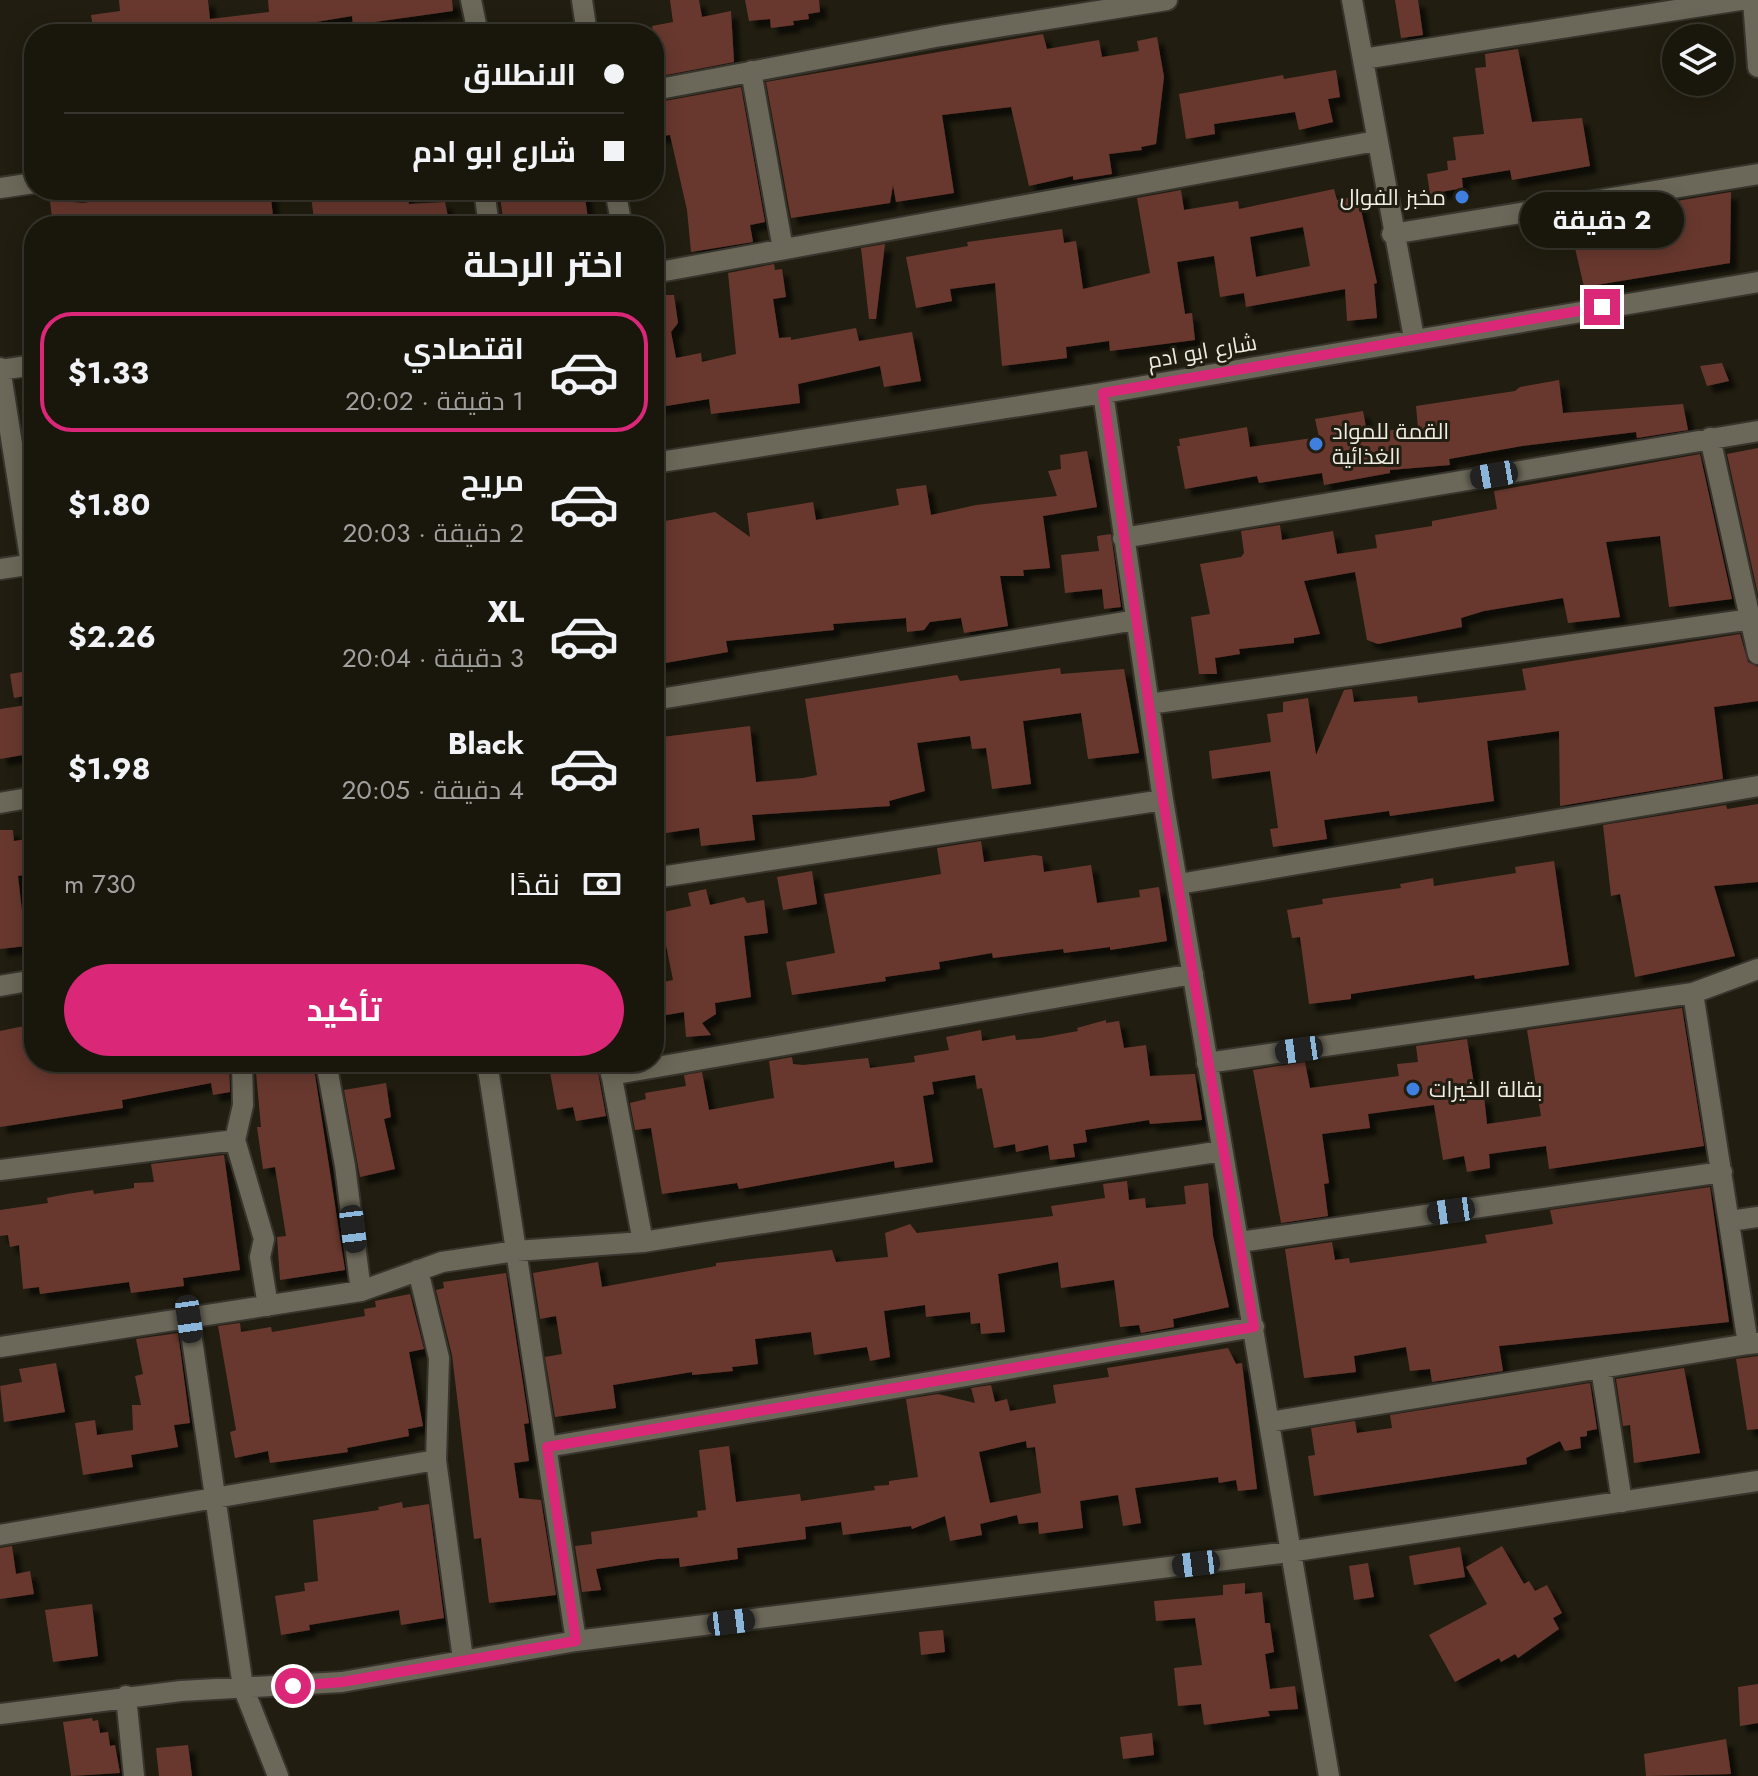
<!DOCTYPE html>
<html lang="ar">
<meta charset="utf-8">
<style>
body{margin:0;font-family:Jost,Cairo,sans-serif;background:#26231a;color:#f1f3f6;direction:rtl;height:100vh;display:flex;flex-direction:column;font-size:30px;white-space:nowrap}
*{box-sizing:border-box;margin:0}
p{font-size:26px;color:#9f9f9d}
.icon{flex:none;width:44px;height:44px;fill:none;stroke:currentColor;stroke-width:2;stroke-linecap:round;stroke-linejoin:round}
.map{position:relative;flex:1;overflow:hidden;direction:ltr}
.drawer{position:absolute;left:24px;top:216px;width:640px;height:856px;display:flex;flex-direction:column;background:#19160c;border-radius:32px;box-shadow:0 4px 20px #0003,0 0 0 2px #37352d;direction:rtl}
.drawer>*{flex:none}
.guide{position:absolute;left:24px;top:24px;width:640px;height:176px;border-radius:32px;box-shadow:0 4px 20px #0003,0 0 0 2px #37352d;direction:rtl;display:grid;align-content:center;height:176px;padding:0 40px;background:#19160c}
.tools{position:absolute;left:1662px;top:24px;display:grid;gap:16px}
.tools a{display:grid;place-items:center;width:72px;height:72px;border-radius:50%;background:#19160c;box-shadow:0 4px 20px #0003,0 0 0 2px #37352d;font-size:40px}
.end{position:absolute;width:36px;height:36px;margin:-18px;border:10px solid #db2777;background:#fff;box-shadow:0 0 0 4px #fff}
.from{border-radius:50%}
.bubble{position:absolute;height:56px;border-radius:28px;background:#19160c;box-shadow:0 4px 20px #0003,0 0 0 2px #37352d;font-size:26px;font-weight:700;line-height:56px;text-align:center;direction:rtl}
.car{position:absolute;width:24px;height:48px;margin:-24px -12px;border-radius:10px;box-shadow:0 0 6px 2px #0007;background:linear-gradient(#222 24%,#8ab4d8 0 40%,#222 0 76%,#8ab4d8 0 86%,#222 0)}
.guide b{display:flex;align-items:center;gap:28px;height:76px;font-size:30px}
.guide b+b{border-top:2px solid #37352d}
.guide i{width:20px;height:20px;background:#f1f3f6}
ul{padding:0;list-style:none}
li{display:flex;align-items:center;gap:24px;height:120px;margin:0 16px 12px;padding:0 24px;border:4px solid transparent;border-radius:32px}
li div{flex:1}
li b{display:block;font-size:30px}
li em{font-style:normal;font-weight:700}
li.on{border-color:#db2777}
li>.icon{width:72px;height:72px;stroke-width:1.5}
h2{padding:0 40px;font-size:36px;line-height:96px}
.pay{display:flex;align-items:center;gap:20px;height:88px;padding:0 40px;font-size:30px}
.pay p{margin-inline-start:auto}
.primary-button{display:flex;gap:16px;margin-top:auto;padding:16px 40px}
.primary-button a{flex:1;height:92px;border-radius:48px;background:#db2777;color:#fff;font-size:32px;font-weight:700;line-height:92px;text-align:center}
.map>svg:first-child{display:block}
.building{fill:#68382f;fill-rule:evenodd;filter:url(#shadow)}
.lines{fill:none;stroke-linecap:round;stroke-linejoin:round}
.minor-casing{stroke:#38352e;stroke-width:24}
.minor{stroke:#6c6859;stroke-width:20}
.route{stroke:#db2777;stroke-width:10}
.shop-dot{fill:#3f7fe0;stroke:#211d10;stroke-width:3}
.labels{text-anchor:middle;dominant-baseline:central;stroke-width:6;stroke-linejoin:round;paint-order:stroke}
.poi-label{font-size:22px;fill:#eeece3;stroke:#211d10;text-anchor:start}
.street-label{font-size:22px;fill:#eeece3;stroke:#211d10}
</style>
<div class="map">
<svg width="1758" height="1776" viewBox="0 0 1758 1776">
<defs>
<filter id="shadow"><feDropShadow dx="7" dy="7" stdDeviation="2" flood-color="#0009"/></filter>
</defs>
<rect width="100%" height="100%" fill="#211d10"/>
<path class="building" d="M119,0H208L210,19L269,12L268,0H452L453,11L353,25L352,16L286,27L287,34H94L91,15L120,11Z
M670,0H699L702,17L731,11L734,62L661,76L652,26L673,22Z
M745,0H819L820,12L808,14L809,19L793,21L794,25L771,28L770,19L749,21Z
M1395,0H1418L1423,35L1401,38Z
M1043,34L1047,49L1099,40L1102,57L1139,51L1137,41L1157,37L1164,77L1156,144L1141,147L1142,150L1109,154L1112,174L1073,180V176L1029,186L1011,107L942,115L954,193L896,202L893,185L890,203L791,218L766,82Z
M1518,49L1532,122L1582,118L1590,166L1512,180L1510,170L1462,178L1463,188L1430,194L1427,174L1448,170L1447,161L1456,160L1453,137L1484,134L1475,68L1486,67L1485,54Z
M1336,70L1340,97L1328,99L1333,122L1299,130L1295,112L1214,124L1215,134L1186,139L1179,94L1283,75L1284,79Z
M741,87L765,222L750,225L753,242L691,252L687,210L670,135L654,137V103Z
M1334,189L1337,200L1358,196L1377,283L1374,284L1377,318L1347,321L1345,289L1246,307L1244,293L1220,297L1214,256L1177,262L1185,314L1192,313L1195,340L1110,351L1109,341L1066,347L1067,358L1002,366L995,283L950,289L952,301L916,308L906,257L968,246L967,242L1062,229L1064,243L1076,241L1083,289L1150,273L1137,198L1181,190L1184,210L1238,201L1239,209ZM1303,227L1310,266L1256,277L1250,237Z
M155,190H270L273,216L239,220L240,226H53L50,201L71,198L72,202L83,203L120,197V191Z
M310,190H406L409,204L445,202L450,226H315Z
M499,190H584L589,226H512L511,217L503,218Z
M1731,192L1730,263L1584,287L1569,222L1647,210L1646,206Z
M885,244L876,319H869L861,248Z
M774,264L775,270L782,269L786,297L773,299L779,338L791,337V340L856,328L859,341L912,332L921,381L884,387L880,366L798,384L800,403L711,414L709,399L654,408V295H674L678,323L671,332L676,358L701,353L702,362L736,354L728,273Z
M1722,363L1729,381L1707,386L1700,366Z
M1559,380L1563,413L1683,404L1688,430L1637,438L1636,432L1522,446L1449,459L1450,465L1390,470V473L1324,485L1322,473L1259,483L1257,476L1185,489L1177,446H1180L1179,439L1247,427L1250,447L1319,437L1315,419L1363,411L1367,432L1418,428L1416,406L1515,391L1520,387Z
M1758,448V594L1727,454Z
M1087,451L1097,507L1043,516L1050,568L1023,570L1024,576H1000L1008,626L964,633L961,618L930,622L924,630L907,632L906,618L833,624L834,630L726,641L728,652L654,665V523L715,512L750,537L747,513L813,502L816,520L899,505L896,489L926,485L931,515L976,505L1057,496L1048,471L1061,469L1060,455Z
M1700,454L1732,599L1669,607L1660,536L1606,542L1620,617L1568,623L1563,598L1484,611L1461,618L1462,627L1378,644L1367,640L1355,572L1304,581L1320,634L1294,638V643L1239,649L1240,654L1215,658L1217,674H1199L1191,617L1210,614L1200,564L1241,557L1244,553L1241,531L1280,525L1282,540L1333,531L1337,554L1377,548L1375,535L1432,526V521L1497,509L1494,491Z
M1111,534L1121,607L1104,609L1102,589L1065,593L1061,555L1099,551L1097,536Z
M1740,634L1748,662L1758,667V701L1714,707L1723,779L1560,806L1559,731L1487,741L1494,801L1390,816L1389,811L1324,820L1327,839L1273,847L1270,829L1278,828L1270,771L1212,779L1209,751L1271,742L1267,714L1283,712V702L1308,698L1316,755L1344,690L1352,689L1354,702L1417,696L1418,703L1526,690L1522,669Z
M1060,668L1061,674L1124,669L1139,753L1088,759L1081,713L1023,721L1031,784L992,789L986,748L972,749L970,736L917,743L925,791L889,801L890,806L752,815L755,840L701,846L699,828L666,833L657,771H654V738L750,726L756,782L803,778L817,775L805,699L957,675L960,681Z
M34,670V694L14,698L10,674Z
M34,704V753L0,759V709Z
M1758,804V882L1714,886L1735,956L1635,977L1620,894L1611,896L1603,825L1726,805L1727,809Z
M0,830H13L14,841L34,838V873L18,876L26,946L0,949Z
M981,841L984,862L1034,855L1042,856L1044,872L1091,865L1097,903L1140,897L1139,890L1159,887L1167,941L1110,950V947L1064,953L1063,949L993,958L992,953L939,962L940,969L885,977L886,981L792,995L786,962L835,953L824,894L941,874L937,848Z
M1554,861L1569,965L1475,979L1474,975L1351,994V999L1309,1004L1300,937L1292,938L1287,910L1323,904L1322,899L1401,888L1400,884L1433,878L1434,886L1516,873L1515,867Z
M812,871L817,904L783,910L777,877Z
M706,889L710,905L744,897L747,903L764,900L768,933L744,936L751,997L715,1003L716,1014L702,1023L711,1035L686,1037L684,1012L654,1017V984L673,980L666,945L654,947V914L691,906L688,893Z
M1682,1008L1704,1146L1549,1169L1546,1146L1489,1154L1490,1168L1467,1172L1464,1156L1443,1160L1434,1105L1368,1114L1370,1128L1322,1134L1329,1183L1324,1184L1328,1216L1281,1223L1253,1070L1305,1062L1310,1088L1399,1076L1397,1064L1418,1062L1416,1046L1467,1039L1476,1097L1484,1096L1487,1124L1541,1116L1527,1030Z
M1106,1020V1023L1119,1021L1124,1048L1146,1045L1150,1076L1195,1074L1202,1120L1150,1124L1149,1120L1085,1130L1087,1142L1073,1144L1075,1157L1050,1160L1048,1145L1016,1152L1015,1144L994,1148L982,1088L977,1089L975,1075L932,1082L934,1094L923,1096L933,1162L895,1168L894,1161L739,1189L737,1183L662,1194L651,1128L635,1130L630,1103L646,1099L645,1093L686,1086L684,1075L702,1072L709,1110L774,1098L769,1061L792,1057L793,1064L803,1065L868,1058L870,1068L915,1062L914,1056L949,1050L946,1037L981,1030L982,1041L1015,1035L1016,1040L1040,1038L1078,1031L1077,1028Z
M29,1025L34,1062H229L230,1092L213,1095L211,1083L122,1100L123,1108L0,1127V1031Z
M255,1062H313L345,1270L280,1280L277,1237L286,1236L275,1167L263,1169L257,1127H261Z
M548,1062H596L606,1116L576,1121L573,1107L557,1110Z
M386,1083L391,1117L384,1119L395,1169L360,1177L344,1090Z
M224,1155L240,1270L183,1278L184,1286L131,1293L129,1282L40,1294L39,1287L23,1289L19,1245L10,1247L8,1235L0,1236V1210L48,1203L47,1198L67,1194L93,1190L94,1194L134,1188V1183L154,1182L151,1164Z
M1127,1181L1129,1200L1145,1198L1146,1208L1186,1204L1184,1186L1208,1183L1213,1236L1229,1307L1173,1319L1174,1327L1141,1333L1139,1325L1120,1327L1114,1280L1061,1288L1058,1262L998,1274L1005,1332L981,1334L980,1323L971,1324L970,1312L926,1317L925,1305L884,1311L890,1357L870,1361L867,1347L814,1355L811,1332L755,1339L758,1364L732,1367L733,1371L692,1375V1372L613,1385L616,1408L555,1417L545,1357L562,1354L556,1316L540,1319L533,1273L598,1262L602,1287L716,1266V1263L832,1250L836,1262L888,1257L885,1233L910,1224L917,1233L1053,1216L1051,1206L1105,1198L1103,1184Z
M1710,1187L1729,1322L1499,1346L1503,1371L1432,1382L1430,1369L1410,1371L1406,1347L1354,1356L1356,1372L1304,1378L1285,1249L1332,1242L1335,1260L1349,1258L1350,1263L1428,1252L1487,1243L1485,1235L1553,1224L1550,1210Z
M506,1273L529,1423L524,1424L529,1461L514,1463L519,1498L541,1500L556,1595L489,1603L481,1538L474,1539L452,1355L436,1290L444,1288L443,1282Z
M410,1294L424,1349L409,1352L423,1426L408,1429L409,1436L347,1448L348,1452L270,1463L268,1451L235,1458L230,1432L236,1430L218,1326L240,1323L241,1332L271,1327L272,1332L365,1316L364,1309L376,1307L375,1301Z
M178,1333L190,1423L174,1425L178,1447L131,1455L133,1467L83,1475L75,1423L95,1420L97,1435L133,1430L132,1405H141L135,1376L143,1374L136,1339Z
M1228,1348L1236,1364L1242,1363L1257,1489L1238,1491L1236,1480L1219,1483L1218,1477L1135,1488L1141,1523L1123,1526L1118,1495L1080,1501L1083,1528L1039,1534L1038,1522L1019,1524L1017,1515L980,1524L982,1535L950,1541L945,1516L912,1529L911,1526L843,1535L841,1522L805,1527L806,1539L737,1548L738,1559L680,1567L679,1558L657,1559L596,1569L601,1590L582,1592L575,1546L592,1544L591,1532L698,1517L697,1511L706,1510L699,1450L729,1446L736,1502L800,1494L801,1501L875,1490L874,1486L889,1485V1481L918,1477L906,1399L938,1394L975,1403L971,1388L991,1385L995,1402L1007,1399L1010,1411L1056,1403L1053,1385L1109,1377L1107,1368ZM1026,1441L1027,1448L1035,1447L1041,1493L990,1503L979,1452Z
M1758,1356V1429L1747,1430L1736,1359Z
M56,1363L65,1412L4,1422L0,1386L22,1382L19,1369Z
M1684,1368L1700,1453L1634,1463L1630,1425L1623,1426L1616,1379Z
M1590,1383L1597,1429L1587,1431V1436L1580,1437L1581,1448L1565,1451L1560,1441L1526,1458L1527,1464L1314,1496L1308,1456L1315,1455L1311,1428L1355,1421L1357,1433L1392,1428L1390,1415Z
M402,1502L403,1508L429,1504L444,1618L401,1625L399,1610L309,1625L310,1630L281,1635L275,1596L305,1591L304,1583L318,1581L313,1520L379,1510L378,1507Z
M12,1546L16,1574L30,1571L34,1594L0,1599V1548Z
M1502,1546L1524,1584L1529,1581L1535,1591L1547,1585L1562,1613L1553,1618L1559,1629L1518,1658L1515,1654L1501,1662L1499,1658L1455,1682L1429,1635L1487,1604L1466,1567Z
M1460,1547L1465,1577L1414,1585L1409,1556Z
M1368,1563L1374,1597L1354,1600L1349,1566Z
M1245,1583V1594L1262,1592L1265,1623H1270L1274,1652L1265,1654L1270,1689L1295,1686L1298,1709L1268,1711L1270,1716L1204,1725L1201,1704L1178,1706L1174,1668L1202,1665L1195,1618L1156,1621L1154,1601L1223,1595V1585Z
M92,1604L98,1656L53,1662L45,1610Z
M943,1630L945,1652L921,1655L919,1632Z
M1758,1684V1723L1740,1726L1738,1687Z
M92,1718L93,1721L98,1720L100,1733L108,1732L110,1746L115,1745L120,1773L71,1776L63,1722Z
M1152,1733L1154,1755L1123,1759L1120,1737Z
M1726,1739L1731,1774L1646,1776L1644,1754Z
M188,1745L192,1776H159L156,1748Z"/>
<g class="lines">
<defs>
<path id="minor" d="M471,0L478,34
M582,0L587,34
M1352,0L1414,338
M1753,0L1758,67
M1363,59L1740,0
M751,71L783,249
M654,90L941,36L1167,0
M0,188L34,183
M484,190L489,226
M615,190L622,226
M1392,234L1758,174
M654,273L1376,141
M0,368L31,564
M0,370L34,365
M1103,393L1163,800L1329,1776
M1710,438L1758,654
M654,463L1103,393L1758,282
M1123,538L1758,431
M0,569L34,564
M654,700L1136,620
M1149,704L1752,619
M0,803L34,797
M654,878L1163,800
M1179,884L1758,786
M1758,969L1693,993L1748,1344L1758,1343
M0,986L34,980
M326,1062L345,1166L361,1291
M487,1062L576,1641
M609,1062L643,1242
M1207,1063L1693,993
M611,1075L1193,974
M235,1140L243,1105L242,1062
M0,1170L235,1140L264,1239L260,1257L268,1306
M1730,1221L1758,1217
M1240,1242L1722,1172
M418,1270L439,1358L436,1460L463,1659
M189,1319L243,1687L278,1776
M0,1347L361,1291L442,1262L516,1251L643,1242L1222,1151
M1601,1368L1622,1502
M1269,1422L1748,1344
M547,1447L1254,1327
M0,1535L436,1460
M126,1696L134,1776
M0,1714L181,1691L342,1682L576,1641L1289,1552L1758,1481"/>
</defs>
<use href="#minor" class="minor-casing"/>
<use href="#minor" class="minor"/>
</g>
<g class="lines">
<path class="route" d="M293,1686L342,1682L576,1641L547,1447L1254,1327L1163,800L1103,393L1602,307"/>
</g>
<g class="shop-dot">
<circle cx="1462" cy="197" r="8"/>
<circle cx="1316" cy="444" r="8"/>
<circle cx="1413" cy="1089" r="8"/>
</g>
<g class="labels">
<g class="poi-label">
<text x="1446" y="197" text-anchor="end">مخبز الفوال</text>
<text x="1332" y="431">القمة للمواد<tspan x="1332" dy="25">الغذائية</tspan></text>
<text x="1429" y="1089">بقالة الخيرات</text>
</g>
<g class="street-label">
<text transform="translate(1202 351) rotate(-10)">شارع ابو ادم</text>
</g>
</g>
</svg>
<div class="tools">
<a><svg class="icon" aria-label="layers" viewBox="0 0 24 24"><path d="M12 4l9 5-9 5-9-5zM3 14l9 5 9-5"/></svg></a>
</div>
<i class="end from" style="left:293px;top:1686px"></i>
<i class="end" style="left:1602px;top:307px"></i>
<div class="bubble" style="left:1520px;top:192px;width:164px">2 دقيقة</div>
<i class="car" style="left:1494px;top:475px;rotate:260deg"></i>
<i class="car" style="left:1299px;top:1050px;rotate:262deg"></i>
<i class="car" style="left:1451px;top:1211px;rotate:262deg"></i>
<i class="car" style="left:353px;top:1229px;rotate:173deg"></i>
<i class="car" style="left:189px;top:1319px;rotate:172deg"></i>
<i class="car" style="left:1196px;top:1564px;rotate:263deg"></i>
<i class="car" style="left:731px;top:1622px;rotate:83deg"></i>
<div class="guide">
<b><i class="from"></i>الانطلاق</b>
<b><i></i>شارع ابو ادم</b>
</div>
<section class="drawer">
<h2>اختر الرحلة</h2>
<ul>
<li class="on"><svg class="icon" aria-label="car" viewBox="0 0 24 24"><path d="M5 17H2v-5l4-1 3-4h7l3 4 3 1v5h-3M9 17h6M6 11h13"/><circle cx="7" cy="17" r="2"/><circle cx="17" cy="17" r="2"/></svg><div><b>اقتصادي</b><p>1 دقيقة · 20:02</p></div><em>$1.33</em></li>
<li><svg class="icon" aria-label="car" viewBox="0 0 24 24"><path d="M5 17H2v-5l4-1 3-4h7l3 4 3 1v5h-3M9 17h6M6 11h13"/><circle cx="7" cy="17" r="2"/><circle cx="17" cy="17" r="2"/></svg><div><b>مريح</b><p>2 دقيقة · 20:03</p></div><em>$1.80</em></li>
<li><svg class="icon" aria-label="car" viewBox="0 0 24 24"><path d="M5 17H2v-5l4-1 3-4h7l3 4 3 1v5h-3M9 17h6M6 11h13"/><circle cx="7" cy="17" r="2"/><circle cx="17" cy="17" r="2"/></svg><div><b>XL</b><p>3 دقيقة · 20:04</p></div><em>$2.26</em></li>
<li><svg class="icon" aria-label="car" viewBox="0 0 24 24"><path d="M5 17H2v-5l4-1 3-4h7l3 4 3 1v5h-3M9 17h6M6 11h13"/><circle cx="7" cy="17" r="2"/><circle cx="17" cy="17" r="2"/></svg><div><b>Black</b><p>4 دقيقة · 20:05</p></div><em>$1.98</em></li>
</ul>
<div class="pay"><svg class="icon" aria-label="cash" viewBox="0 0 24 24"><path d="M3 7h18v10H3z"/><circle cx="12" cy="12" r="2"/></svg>نقدًا<p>730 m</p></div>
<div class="primary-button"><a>تأكيد</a></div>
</section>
</div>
